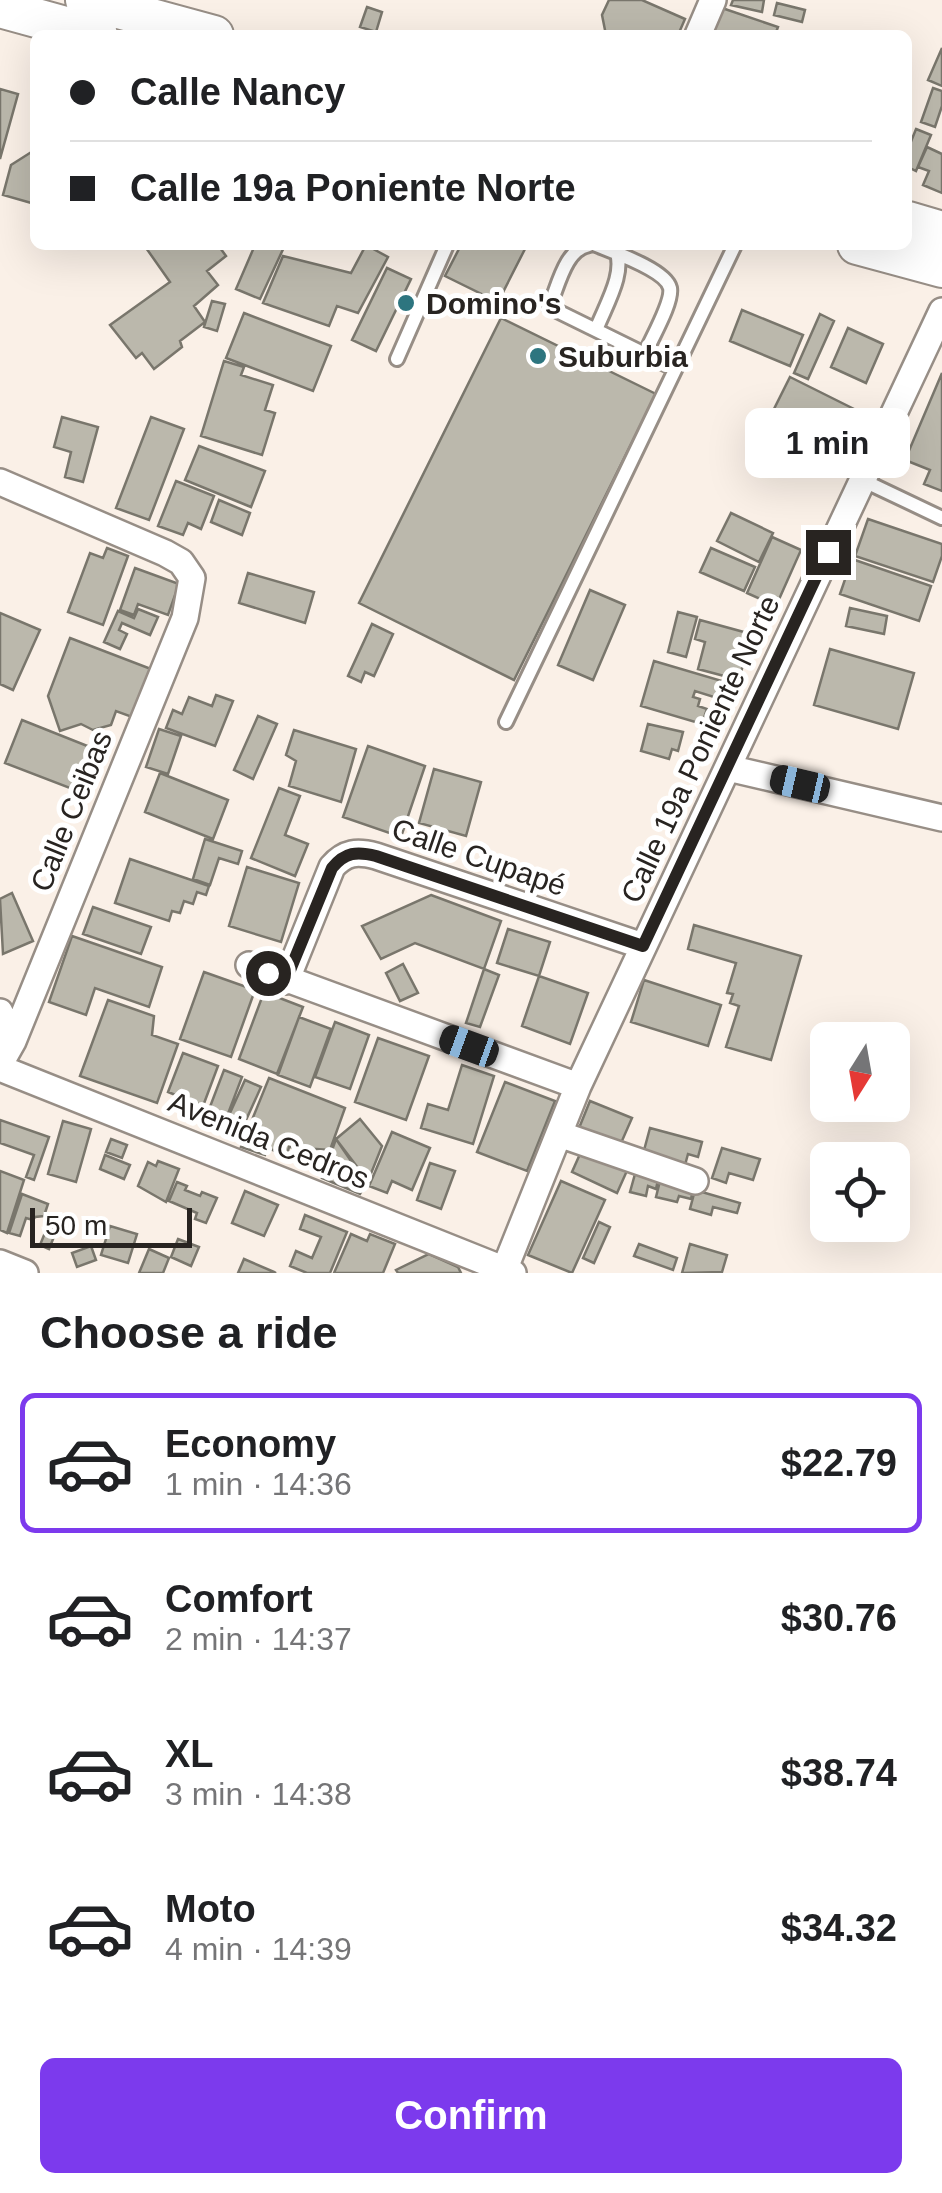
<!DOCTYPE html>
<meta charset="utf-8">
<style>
body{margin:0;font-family:Helvetica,sans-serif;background:#f6f6f6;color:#202124;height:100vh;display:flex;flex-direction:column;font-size:38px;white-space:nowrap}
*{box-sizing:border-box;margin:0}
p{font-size:32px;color:#757577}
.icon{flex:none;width:55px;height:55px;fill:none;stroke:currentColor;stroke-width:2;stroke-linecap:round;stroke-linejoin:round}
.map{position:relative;height:1273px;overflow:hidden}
.panel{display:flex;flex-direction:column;background:#fff;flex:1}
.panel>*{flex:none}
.banner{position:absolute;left:30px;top:30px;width:882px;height:220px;border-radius:15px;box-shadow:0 10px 40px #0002;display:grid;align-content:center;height:220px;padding:0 40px;background:#fff}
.needle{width:65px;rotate:191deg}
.controls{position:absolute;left:810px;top:1022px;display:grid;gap:20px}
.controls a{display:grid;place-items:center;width:100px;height:100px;border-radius:15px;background:#fff;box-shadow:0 10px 40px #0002;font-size:50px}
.scale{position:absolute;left:30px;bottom:25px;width:162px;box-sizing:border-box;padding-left:10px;border:5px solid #282421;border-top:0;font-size:28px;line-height:35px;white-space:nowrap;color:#282421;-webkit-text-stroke:8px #fff;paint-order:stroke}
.end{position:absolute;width:45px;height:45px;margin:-22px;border:12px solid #282421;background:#fff;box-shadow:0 0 0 5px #fff}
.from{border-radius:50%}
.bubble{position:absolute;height:70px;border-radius:15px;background:#fff;box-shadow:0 10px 40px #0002;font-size:32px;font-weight:700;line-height:70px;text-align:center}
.car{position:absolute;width:30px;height:60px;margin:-30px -15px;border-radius:12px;box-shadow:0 0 8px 2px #0007;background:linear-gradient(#222 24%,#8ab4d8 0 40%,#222 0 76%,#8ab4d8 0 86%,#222 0)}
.banner b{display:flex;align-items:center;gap:35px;height:95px;font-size:38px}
.banner b+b{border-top:2px solid #e0e0e0}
.banner i{width:25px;height:25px;background:#202124}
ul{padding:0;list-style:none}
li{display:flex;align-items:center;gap:30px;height:140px;margin:0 20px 15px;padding:0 20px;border:5px solid transparent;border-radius:15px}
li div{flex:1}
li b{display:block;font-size:38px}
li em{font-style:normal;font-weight:700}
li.active{border-color:#7c3aed}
li>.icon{width:90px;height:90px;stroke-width:1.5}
h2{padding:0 40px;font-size:45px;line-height:120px}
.primary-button{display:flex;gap:20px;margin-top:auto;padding:20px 40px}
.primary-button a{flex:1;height:115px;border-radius:15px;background:#7c3aed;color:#fff;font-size:40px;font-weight:700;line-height:115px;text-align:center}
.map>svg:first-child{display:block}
.building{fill:#bbb8ac;stroke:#79766c;stroke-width:2.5}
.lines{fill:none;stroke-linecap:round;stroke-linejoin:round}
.service-casing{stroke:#978e86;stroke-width:18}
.minor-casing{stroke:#978e86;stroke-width:30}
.primary-casing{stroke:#978e86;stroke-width:42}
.service{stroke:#fff;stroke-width:12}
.minor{stroke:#fff;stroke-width:25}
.primary{stroke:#fff;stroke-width:38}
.route{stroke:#282421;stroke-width:12}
.poi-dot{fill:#2d757f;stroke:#fff;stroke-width:4}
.labels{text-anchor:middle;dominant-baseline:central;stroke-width:10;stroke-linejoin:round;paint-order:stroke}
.poi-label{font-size:30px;font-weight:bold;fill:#282421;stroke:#fff;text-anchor:start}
.street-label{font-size:30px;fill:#282421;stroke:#fff}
</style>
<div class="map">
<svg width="942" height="1273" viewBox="0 0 942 1273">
<rect width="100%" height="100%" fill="#faf0e7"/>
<path class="building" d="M609,0H642L685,19L678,35H606L602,15Z
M733,0H764L762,12L731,5Z
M777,3L805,10L802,22L774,15Z
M367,7L382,12L376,32L360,27Z
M722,8L778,27L775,35H722L713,32Z
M942,48V86L928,80Z
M933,88L942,91V106L935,127L921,122Z
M0,89L18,94L0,159Z
M916,129L931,135L916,171L908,167V149Z
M35,144V204L3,195L11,165L33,151Z
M927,147L942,154V193L923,185L929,171L918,167Z
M144,245H218L226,256L207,271L218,285L194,306L205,322L180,341L182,347L154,369L142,353L136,358L110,325L170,282Z
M255,245H285L260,299L236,289Z
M366,245L388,257L358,313L337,306L329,326L263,303L283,256L351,273Z
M461,245H527L498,302L445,276Z
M387,268L411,279L376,351L352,340Z
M212,301L225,304L217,331L204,327Z
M742,310L803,335L790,366L730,341Z
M244,313L331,346L313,391L226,358Z
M820,314L834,321L808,379L794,373Z
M501,318L656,394L514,680L359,603Z
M848,328L883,344L866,383L831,367Z
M224,361L244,367L241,375L273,385L265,410L275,413L262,455L201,436Z
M942,373V491L924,484L930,470L905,460Z
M790,377L856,410L832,457L766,425Z
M62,417L98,427L83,482L65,477L71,452L54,447Z
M151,417L184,429L149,520L116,508Z
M199,446L265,471L251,507L185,480Z
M176,481L214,496L201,529L188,523L183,535L158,526Z
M219,500L250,513L242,535L211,522Z
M731,513L773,533L759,562L717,541Z
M868,519L942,544V556L933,582L855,556Z
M772,537L801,550L776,606L747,593Z
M107,548L128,556L103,625L68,612L90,553L103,558Z
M711,548L755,567L744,591L700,572Z
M852,559L931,586L919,621L840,594Z
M135,568L179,584L168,615L138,604L134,615L120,610Z
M248,573L314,592L305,623L239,603Z
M590,590L625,605L593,680L558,665Z
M850,608L887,616L884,634L846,626Z
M138,609L158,617L150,635L122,623L119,630L127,634L120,649L104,642L118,611L134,618Z
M678,612L697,617L686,657L668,652Z
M0,613L40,630L13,690L0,684Z
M700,620L751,634L739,680L698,669L705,642L695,639Z
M372,624L393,634L374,676L365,672L361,682L348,676Z
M70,638L151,669L132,717L116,711L111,725L93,730L81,724L60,731L48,696Z
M830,649L914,673L898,729L814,705Z
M654,661L722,681L717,698L695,691L693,697L700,699L698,706L707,709L702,724L641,706Z
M216,695L233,701L215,746L166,728L173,710L182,714L189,697L212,706Z
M258,716L277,724L253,779L234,770Z
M22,720L105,753L88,795L5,763Z
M648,724L683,732L678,751L672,749L669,759L641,751Z
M159,729L181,736L168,774L146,767Z
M294,730L356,749L341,802L289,786L296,761L286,755Z
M368,746L425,766L401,837L343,817Z
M434,769L481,782L466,836L419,823Z
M160,773L228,800L213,839L145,812Z
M279,788L300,796L285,835L308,844L295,876L251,858Z
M205,839L242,851L238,864L219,858L210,885L193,879Z
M130,859L209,886L206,895L197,892L193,904L184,901L180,913L172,911L169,921L115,903Z
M247,867L299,883L281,942L229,926Z
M12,893L33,941L3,954L0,899Z
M431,895L501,921L484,969L415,943L381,959L362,926Z
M93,907L151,927L141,954L83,934Z
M694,925L801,956L771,1060L726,1047L739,1006L730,1003L733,994L727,993L736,963L688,949Z
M508,929L550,942L539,976L497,963Z
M72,936L162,967L149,1007L95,988L86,1015L49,1002Z
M403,964L418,993L400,1001L386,973Z
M484,969L499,975L480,1027L466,1023Z
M204,972L255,990L231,1057L180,1039Z
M539,976L588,993L570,1044L522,1026Z
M644,980L721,1005L708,1046L631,1022Z
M264,992L303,1007L277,1074L239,1059Z
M108,1000L154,1016L152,1035L178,1044L157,1103L80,1076Z
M299,1017L331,1029L310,1087L278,1075Z
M335,1022L369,1035L350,1089L315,1077Z
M378,1038L429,1056L406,1120L355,1102Z
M183,1053L218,1066L203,1106L168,1092Z
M462,1065L494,1076L473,1144L421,1128L428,1104L448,1110Z
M224,1070L242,1077L226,1119L208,1112Z
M269,1078L345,1108L330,1150L289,1147L287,1155L267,1148L265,1155L241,1147Z
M245,1080L261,1087L241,1131L225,1124Z
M505,1082L555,1101L527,1171L477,1152Z
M590,1101L632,1118L618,1150L577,1133Z
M360,1119L382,1146L368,1181L336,1139Z
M0,1120L49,1137L34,1180L26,1177L34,1155L0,1143Z
M63,1121L91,1129L76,1182L48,1174Z
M650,1128L702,1142L698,1157L688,1154L685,1165L643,1154Z
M392,1132L430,1148L412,1190L392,1181L387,1193L369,1186Z
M111,1139L127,1145L122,1158L106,1152Z
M336,1139L366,1183L360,1194L322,1178Z
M584,1145L630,1164L617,1193L572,1172Z
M722,1148L760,1159L753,1180L729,1173L726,1183L712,1178Z
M105,1155L130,1165L124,1179L100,1169Z
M158,1161L179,1169L166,1202L138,1186L148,1162L156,1166Z
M430,1163L455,1171L441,1209L417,1200Z
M0,1171L24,1180L7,1233L0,1230Z
M635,1174L658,1180L656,1189L648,1186L646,1196L630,1192Z
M561,1181L605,1200L572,1273L528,1255Z
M660,1181L693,1190L691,1199L679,1196L677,1202L656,1197Z
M177,1182L187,1186L185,1190L200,1196L202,1192L217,1198L206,1223L195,1219L197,1213L169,1201Z
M695,1190L740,1203L737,1213L713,1207L711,1215L690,1209Z
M245,1191L278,1205L264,1236L232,1223Z
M22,1194L48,1204L44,1216L35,1217L33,1220L26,1218L20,1236L9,1233Z
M305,1215L347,1232L330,1273H307L290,1266L296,1251L312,1258L321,1237L300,1229Z
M51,1218L60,1222L49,1249L40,1245Z
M599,1222L610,1227L594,1263L583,1258Z
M110,1226L137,1234L128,1263L101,1255Z
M351,1234L367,1241L370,1234L395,1244L383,1273H334Z
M178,1239L199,1247L191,1266L171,1257Z
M639,1244L677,1258L673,1270L634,1256Z
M690,1244L727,1255L722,1272L682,1273Z
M91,1246L96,1260L77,1267L72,1253Z
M149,1249L169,1258L163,1273H139Z
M429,1254L458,1267L461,1273H398L396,1270Z
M244,1259L274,1272L276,1273H238Z"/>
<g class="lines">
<defs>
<path id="service" d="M589,245C565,249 558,287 549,307L675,369
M596,245C613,252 666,270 670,288C673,302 651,339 645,354
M596,330C605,306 627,272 615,248
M397,359L447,245
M862,480L942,518
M506,722L735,245"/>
<path id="minor" d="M698,35L713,0
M0,482L165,553L181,562L192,578L185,618L13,1041L0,1064
M728,768L942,818
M249,965L578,1086
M286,981L332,867C345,852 357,851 376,856L643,946
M0,1012L13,1041
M0,1068L513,1273
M559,1134L695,1181
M0,1263L25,1273
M503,1273L578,1086L942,311"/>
<path id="primary" d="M85,0L214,35
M0,8L98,35
M908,221L942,231
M857,245L942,268"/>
</defs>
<use href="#service" class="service-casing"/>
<use href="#minor" class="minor-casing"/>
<use href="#primary" class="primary-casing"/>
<use href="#service" class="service"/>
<use href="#minor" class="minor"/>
<use href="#primary" class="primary"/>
</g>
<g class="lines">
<path class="route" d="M268,973L286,980L332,868C345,852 357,851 376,856L643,946L828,552"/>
</g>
<g class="poi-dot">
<circle cx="406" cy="303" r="10"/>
<circle cx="538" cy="356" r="10"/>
</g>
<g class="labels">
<g class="poi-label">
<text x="426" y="303">Domino's</text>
<text x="558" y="356">Suburbia</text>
</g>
<g class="street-label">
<text transform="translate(700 749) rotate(-65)">Calle 19a Poniente Norte</text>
<text transform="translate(71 811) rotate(-68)">Calle Ceibas</text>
<text transform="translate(479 857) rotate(19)">Calle Cupapé</text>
<text transform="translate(269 1140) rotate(22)">Avenida Cedros</text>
</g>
</g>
</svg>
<div class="controls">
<a><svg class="needle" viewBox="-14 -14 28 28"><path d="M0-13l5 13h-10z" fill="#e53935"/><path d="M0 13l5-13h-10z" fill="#757577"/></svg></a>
<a><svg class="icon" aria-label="locate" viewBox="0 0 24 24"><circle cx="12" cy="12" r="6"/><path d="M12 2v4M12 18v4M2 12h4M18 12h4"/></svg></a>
</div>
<div class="scale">50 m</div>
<i class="end from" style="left:268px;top:973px"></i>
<i class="end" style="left:828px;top:552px"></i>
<div class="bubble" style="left:745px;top:408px;width:165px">1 min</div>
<i class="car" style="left:800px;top:784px;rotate:283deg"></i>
<i class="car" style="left:469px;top:1046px;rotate:290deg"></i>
<div class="banner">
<b><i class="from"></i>Calle Nancy</b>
<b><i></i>Calle 19a Poniente Norte</b>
</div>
</div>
<section class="panel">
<h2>Choose a ride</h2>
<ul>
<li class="active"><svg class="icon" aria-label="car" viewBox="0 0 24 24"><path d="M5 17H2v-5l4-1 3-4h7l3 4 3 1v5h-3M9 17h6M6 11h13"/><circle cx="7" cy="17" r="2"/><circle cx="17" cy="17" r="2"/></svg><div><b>Economy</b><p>1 min · 14:36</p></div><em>$22.79</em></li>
<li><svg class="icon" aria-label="car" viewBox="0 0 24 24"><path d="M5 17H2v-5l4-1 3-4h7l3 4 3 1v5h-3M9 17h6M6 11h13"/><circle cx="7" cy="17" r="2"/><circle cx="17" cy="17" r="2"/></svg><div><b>Comfort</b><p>2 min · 14:37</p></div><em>$30.76</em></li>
<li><svg class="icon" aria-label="car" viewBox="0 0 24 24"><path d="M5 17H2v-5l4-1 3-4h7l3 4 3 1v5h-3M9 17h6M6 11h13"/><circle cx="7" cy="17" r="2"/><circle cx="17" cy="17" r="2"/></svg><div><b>XL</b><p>3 min · 14:38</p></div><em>$38.74</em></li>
<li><svg class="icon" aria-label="car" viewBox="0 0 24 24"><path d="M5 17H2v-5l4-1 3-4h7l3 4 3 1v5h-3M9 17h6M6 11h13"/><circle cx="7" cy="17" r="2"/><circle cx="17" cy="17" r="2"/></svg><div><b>Moto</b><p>4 min · 14:39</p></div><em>$34.32</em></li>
</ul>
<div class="primary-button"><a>Confirm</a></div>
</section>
